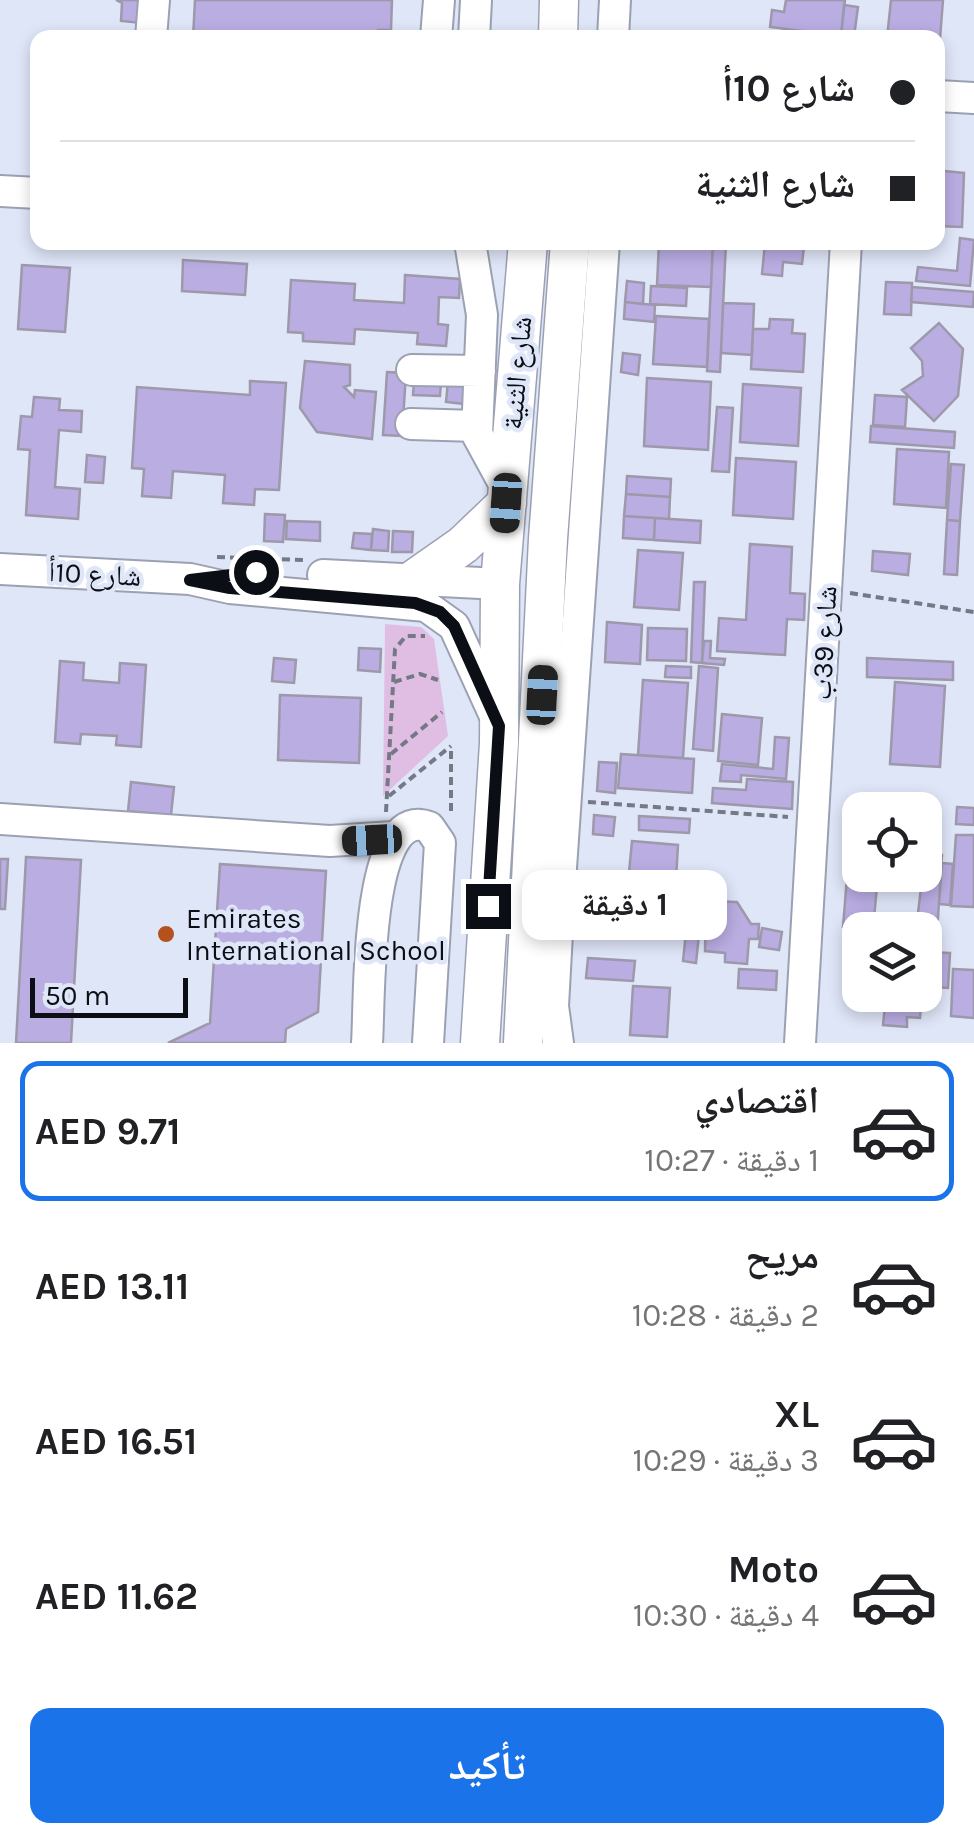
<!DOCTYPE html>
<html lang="ar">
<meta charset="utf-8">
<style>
body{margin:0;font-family:Karla,"Noto Naskh Arabic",sans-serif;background:#f6f6f6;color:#202124;direction:rtl;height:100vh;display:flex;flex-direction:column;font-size:38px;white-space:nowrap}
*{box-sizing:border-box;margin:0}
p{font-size:32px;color:#757577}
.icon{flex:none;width:55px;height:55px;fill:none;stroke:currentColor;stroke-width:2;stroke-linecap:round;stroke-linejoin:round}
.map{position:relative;height:1043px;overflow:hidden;direction:ltr}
.side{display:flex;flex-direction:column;background:#fff;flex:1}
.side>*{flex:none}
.top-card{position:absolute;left:30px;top:30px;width:915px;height:220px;border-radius:20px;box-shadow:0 5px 15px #0003;direction:rtl;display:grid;align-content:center;height:220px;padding:0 30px;background:#fff}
.controls{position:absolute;left:842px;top:792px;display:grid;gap:20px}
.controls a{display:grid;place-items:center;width:100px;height:100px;border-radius:20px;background:#fff;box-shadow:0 5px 15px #0003;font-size:50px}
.scale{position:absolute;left:30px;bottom:25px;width:158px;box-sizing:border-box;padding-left:10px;border:5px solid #0b0e14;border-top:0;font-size:28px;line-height:35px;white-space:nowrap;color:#0b0e14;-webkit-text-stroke:8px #dfe6f8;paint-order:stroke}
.end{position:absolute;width:45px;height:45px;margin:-22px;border:12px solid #0b0e14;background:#fff;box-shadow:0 0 0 5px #fff}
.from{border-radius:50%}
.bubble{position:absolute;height:70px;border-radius:20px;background:#fff;box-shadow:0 5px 15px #0003;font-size:32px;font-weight:700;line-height:70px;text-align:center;direction:rtl}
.car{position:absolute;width:30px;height:60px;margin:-30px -15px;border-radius:12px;box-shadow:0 0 8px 2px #0007;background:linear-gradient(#222 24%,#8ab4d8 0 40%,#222 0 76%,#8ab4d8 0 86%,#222 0)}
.top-card b{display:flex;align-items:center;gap:35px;height:95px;font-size:38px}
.top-card b+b{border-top:2px solid #e0e0e0}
.top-card i{width:25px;height:25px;background:#202124}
ul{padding:18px 0 0;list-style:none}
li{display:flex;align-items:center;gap:30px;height:140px;margin:0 20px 15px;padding:0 10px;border:5px solid transparent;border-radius:20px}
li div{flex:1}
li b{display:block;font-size:38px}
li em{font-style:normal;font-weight:700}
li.active{border-color:#1a73e8}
li>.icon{width:90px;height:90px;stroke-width:1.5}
.button{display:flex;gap:20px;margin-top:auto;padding:20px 30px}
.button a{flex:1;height:115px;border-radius:20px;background:#1a73e8;color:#fff;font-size:40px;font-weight:700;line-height:115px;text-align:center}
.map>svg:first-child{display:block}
.green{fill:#e0bee4}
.building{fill:#b9ade2;stroke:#9d99ab;stroke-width:2.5}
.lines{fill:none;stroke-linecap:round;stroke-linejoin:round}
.minor-casing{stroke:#9ba1b2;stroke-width:34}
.major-casing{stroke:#9ba1b2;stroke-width:41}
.path{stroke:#747985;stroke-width:4;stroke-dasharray:8 5;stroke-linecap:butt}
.minor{stroke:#fff;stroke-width:30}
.major{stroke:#fff;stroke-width:38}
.route{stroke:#0b0e14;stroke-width:12}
.poi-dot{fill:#b5511e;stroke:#dfe6f8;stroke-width:4}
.labels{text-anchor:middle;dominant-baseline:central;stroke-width:9;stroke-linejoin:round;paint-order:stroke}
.street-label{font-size:28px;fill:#0b0e14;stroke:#dfe6f8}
.poi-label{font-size:28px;fill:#0b0e14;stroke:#dfe6f8;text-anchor:start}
</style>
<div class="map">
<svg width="974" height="1043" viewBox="0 0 974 1043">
<rect width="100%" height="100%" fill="#dfe6f8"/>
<path class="green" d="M385,624L421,627L434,639L448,736L383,796Z"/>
<path class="building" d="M116,0H143L141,23L121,21L122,3Z
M195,0H392L391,30H378L377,38H193Z
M786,0H845L841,36L770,27L772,10L784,12Z
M891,0H943L939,52L938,38H887Z
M844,5L858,7L854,37L841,36Z
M944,171L964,173L962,227L938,226V173Z
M960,238L974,240L970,286L916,281L918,267L957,271Z
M659,242H713L711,287L657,285Z
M713,242H726L720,372L707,371Z
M765,243L804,247L802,264L783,262L782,276L762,274Z
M183,260L247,264L245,295L182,291Z
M22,265L70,268L65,332L18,329Z
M405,275L460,279L459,298L439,297L438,324L448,325L446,346L417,344L418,333L355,329L354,344L303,341V333L288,332L291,280L355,284L354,300L404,303Z
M627,281L644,283L643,304L625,302Z
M886,282L912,283L911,315L884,314Z
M651,286L687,288L686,306L650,304Z
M912,287L974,292L973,307L911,302Z
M625,302L655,305L654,322L624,319Z
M723,303L754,304L752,355L721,353Z
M656,316L709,319L707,367L653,364Z
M770,319L793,320L792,333L805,334L803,372L751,369L753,329H769Z
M939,323L963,349L958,396L934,421L902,390L923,376L922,361L911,348Z
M623,353L640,355L638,375L621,372Z
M305,361L350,365V385L344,387L354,397L355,390L376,392L372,439L317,432L300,408Z
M387,372L406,373L402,436L383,435Z
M647,378L711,382L708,450L644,446Z
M250,381L286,383L279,490L255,489L254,505L223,503L225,475L173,471L171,498L142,496L144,469L132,468L137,387L250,395Z
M414,381L441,382L440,396L413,395Z
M448,381L467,383L465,404L446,402Z
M743,384L801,388L798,446L740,442Z
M875,395L907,397L905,427L873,425Z
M34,397L60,399L59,410L82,411L81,432L59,430L55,487L80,489L78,519L26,515L30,450L18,449L21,416L32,417Z
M717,407L733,408L729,472L712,471Z
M871,426L955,432L954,448L870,442Z
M897,449L949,452L946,508L894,504Z
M87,455L105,457L103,483L85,482Z
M736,458L796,462L793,519L733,515Z
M951,464L964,465L960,521L947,520Z
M627,476L671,479L670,497L626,494Z
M626,494L670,497L669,519L624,516Z
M265,514L285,515L283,542L264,541Z
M624,516L655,518L654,540L623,538Z
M655,518L701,521L700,543L654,540Z
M947,520L960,521L957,575L944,574Z
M287,521L320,522V541L286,539Z
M373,529L389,531L388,551L371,550Z
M393,531L413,532L412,552H392Z
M354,533L372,534L371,550L352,548Z
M750,544L792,547L790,593L805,594L804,620L787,619L785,655L717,651L719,618L746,620Z
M638,550L683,553L679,610L634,607Z
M873,551L910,554L908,575L872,571Z
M694,582H705L702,663L691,662Z
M607,622L642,625L640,664L605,662Z
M648,628L687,629L686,661L647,660Z
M704,641H711L710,658L725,659L724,665L702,663Z
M359,648L381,649L380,672L358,670Z
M274,658L296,660L294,683L272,681Z
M867,658L953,662V680L867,677Z
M60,661L84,663L83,680L119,683L120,663L146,665L141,747L116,745L117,736L81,734L80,744L55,742Z
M666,666L691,667V678L665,677Z
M699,666L718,668L713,751L693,749Z
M643,680L688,683L683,758L638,755Z
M895,682L945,686L940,767L890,764Z
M280,695L361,698L359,763L278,760Z
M722,714L762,718L758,765L718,761Z
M775,737L789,738L786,779L741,775V782L720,781L722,764L773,769Z
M621,754L694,759L692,793L618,788Z
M599,762L617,763L615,793L597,791Z
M747,779L793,782L792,809L712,803L713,788L746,790Z
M131,782L174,787L171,815L128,811Z
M957,807L974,808V825L956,824Z
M594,815L615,817L613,836L593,834Z
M852,815L860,816V875H878L873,930L843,927Z
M639,816L690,819L689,833L639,830Z
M956,835H974V907L951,906Z
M632,841L678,845L675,897L627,893Z
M925,854L942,855L936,949L925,948V930H916Z
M26,857L81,860L71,1043H16Z
M0,859H8L5,909H0Z
M942,863L953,864L950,905L939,904Z
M220,864L326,871L318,1012L286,1029L285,1043H168L210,1023Z
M689,890L702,891L701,915L687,914Z
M706,901L737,902L751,924H759L758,939H749L747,964L725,962V953L705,951Z
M687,923L700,925L696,963L683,961Z
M762,928L782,932L779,950L759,947Z
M925,952L950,953L948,988L933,987L934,970H925Z
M588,958L635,961L633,981L586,978Z
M739,969L777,971L776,990L738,988Z
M953,969L974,970V1018L951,1016Z
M633,986L670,988L667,1037L630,1035Z
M886,995H922L920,1018L907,1017V1027L883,1025Z"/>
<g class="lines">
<defs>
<path id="minor" d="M151,38L154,0
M436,38L439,0
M474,38L476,0
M613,38L615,0
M938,96L974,98
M0,191L38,193
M470,242L482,315L477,434L507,489
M412,370L480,371
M411,424L476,426
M0,569L190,579L230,588L426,606L454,626L495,716
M323,575L500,584
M0,819L330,841L393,837
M367,1043C370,1006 364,801 429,827L440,843L428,1043
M558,1043L553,1006L559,897L604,242
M800,1043L846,242"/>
<path id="major" d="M558,38L559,0
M413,580L463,545L507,503
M480,1043L499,743L500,584L528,242
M523,1043L548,539L570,242"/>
</defs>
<use href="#minor" class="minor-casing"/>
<use href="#major" class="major-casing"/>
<path class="path" d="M217,557L303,560
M850,593L974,612
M394,682L420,674L438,680
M391,754L442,712
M389,796L451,746
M588,802L788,817
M451,811V746
M386,812L395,649L406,636H425"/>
<use href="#minor" class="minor"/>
<use href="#major" class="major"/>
</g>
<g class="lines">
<path class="route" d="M256,572L190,580L230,588L415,603L440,612L454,626L499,726L488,906"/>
</g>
<circle class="poi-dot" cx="166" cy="934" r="10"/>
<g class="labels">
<g class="street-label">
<text transform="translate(517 373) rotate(-85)">شارع الثنية</text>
<text transform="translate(95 574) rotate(3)">شارع 10أ</text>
<text transform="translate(824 643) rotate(-87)">شارع 39ب</text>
</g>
<g class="poi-label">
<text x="186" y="918">Emirates<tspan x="186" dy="32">International School</tspan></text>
</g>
</g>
</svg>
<div class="controls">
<a><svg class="icon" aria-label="locate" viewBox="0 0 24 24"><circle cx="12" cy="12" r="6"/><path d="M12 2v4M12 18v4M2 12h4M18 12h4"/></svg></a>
<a><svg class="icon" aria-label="layers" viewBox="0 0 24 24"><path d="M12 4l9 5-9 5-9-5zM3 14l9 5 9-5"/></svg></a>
</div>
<div class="scale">50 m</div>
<i class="end from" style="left:256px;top:572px"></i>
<i class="end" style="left:488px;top:906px"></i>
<div class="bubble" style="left:522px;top:870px;width:205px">1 دقيقة</div>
<i class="car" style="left:506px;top:503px;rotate:184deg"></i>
<i class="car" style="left:542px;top:695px;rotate:3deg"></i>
<i class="car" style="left:372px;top:840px;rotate:267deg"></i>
<div class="top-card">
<b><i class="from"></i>شارع 10أ</b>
<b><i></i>شارع الثنية</b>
</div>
</div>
<section class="side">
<ul>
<li class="active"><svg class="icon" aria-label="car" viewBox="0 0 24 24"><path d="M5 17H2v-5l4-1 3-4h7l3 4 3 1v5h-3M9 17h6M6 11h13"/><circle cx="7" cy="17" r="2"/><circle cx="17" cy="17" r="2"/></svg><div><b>اقتصادي</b><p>1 دقيقة · 10:27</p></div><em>AED 9.71</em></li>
<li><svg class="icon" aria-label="car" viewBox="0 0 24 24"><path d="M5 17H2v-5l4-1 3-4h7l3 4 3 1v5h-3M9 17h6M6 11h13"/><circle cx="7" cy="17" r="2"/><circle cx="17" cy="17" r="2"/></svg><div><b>مريح</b><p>2 دقيقة · 10:28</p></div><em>AED 13.11</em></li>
<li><svg class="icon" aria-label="car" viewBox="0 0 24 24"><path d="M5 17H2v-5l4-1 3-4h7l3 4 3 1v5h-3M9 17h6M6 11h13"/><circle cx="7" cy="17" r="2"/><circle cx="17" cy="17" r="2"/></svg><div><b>XL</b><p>3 دقيقة · 10:29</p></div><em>AED 16.51</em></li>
<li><svg class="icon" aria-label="car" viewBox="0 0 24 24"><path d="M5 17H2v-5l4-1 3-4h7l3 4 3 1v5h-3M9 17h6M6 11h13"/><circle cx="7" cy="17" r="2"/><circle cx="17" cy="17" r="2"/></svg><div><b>Moto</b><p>4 دقيقة · 10:30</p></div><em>AED 11.62</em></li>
</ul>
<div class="button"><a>تأكيد</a></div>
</section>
